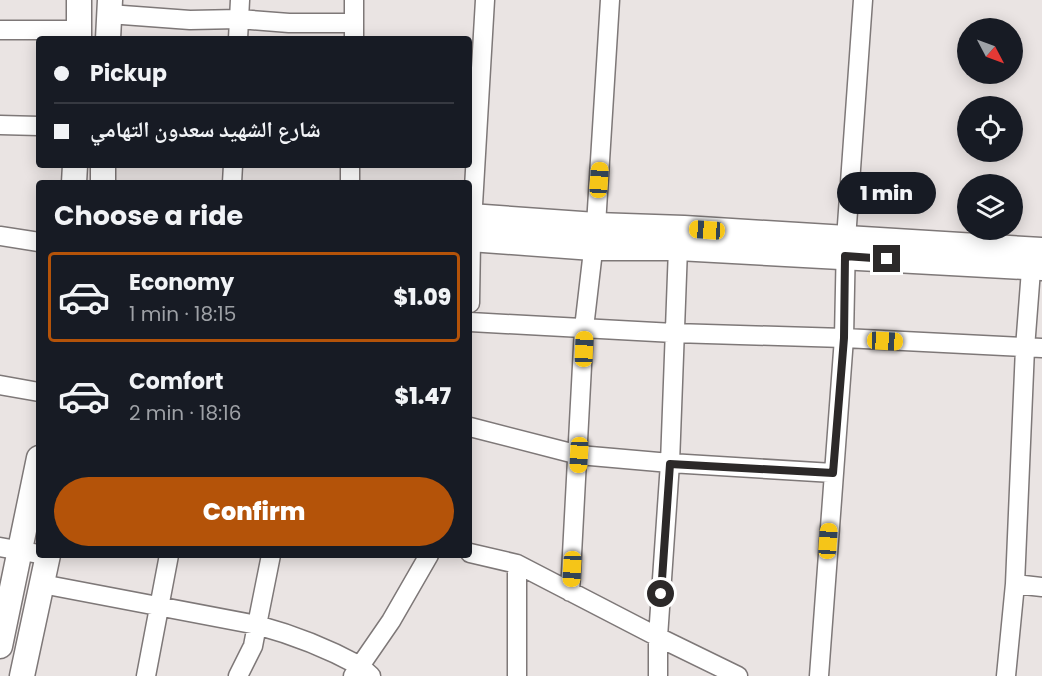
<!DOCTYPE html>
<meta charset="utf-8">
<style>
body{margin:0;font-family:Poppins,"Noto Naskh Arabic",sans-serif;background:#20242c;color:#f1f3f6;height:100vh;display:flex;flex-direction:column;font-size:22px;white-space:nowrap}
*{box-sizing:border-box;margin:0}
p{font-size:20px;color:#9ea1a6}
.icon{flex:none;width:33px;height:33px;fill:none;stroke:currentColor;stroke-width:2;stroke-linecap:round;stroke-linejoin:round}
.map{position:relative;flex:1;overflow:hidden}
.panel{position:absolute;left:36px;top:180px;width:436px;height:378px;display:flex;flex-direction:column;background:#171b24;border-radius:6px;box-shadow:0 3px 15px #0003}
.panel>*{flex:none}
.banner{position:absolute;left:36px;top:36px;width:436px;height:132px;border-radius:6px;box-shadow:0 3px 15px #0003;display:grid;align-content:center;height:132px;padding:0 18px;background:#171b24}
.needle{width:39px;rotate:131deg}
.controls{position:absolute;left:957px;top:18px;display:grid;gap:12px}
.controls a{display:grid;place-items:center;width:66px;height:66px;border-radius:50%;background:#171b24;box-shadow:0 3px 15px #0003;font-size:30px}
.end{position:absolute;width:27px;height:27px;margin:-14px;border:8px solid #2c2929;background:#fff;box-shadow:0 0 0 3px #fff}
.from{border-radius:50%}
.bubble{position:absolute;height:42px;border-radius:21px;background:#171b24;box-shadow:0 3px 15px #0003;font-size:20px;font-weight:800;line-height:42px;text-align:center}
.car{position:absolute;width:18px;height:36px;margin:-18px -9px;border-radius:8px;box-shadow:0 0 4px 2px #0007;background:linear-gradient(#f5c518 24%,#345 0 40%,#f5c518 0 76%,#345 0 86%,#f5c518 0)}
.banner b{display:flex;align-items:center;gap:21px;height:57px;font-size:22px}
.banner b+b{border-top:2px solid #363941}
.banner i{width:15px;height:15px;background:#f1f3f6}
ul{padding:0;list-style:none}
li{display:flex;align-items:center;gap:18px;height:90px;margin:0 12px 9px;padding:0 6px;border:3px solid transparent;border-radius:6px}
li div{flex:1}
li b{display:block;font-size:22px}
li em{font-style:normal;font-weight:800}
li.selected{border-color:#b45309}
li>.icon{width:54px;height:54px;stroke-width:1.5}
h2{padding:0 18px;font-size:27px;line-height:72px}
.cta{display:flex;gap:12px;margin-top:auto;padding:12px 18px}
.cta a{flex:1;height:69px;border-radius:36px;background:#b45309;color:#fff;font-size:24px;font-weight:800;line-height:69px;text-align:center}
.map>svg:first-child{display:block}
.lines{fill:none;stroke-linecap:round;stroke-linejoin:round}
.street-casing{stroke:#7e7878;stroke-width:21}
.secondary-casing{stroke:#7e7878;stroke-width:27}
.street{stroke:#fff;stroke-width:18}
.secondary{stroke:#fff;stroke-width:24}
.route{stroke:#2c2929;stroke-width:8}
</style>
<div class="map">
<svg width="1042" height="676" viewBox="0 0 1042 676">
<rect width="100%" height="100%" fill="#eae4e3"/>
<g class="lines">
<defs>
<path id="street" d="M109,14L190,20L239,19L289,23H354
M0,30H79
M238,39L240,0
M354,39V0
M0,125L39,126
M232,183L233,165
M350,183V165
M0,236L39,242
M470,303L471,239L485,0
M470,322L674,333L844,338L1042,348
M0,385L39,392
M470,427L579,455L670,463L833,473
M0,547L39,554
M470,553L517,564L658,637L738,676
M42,584L257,625L271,555
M1015,584L1042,587
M570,592L584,328L596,225L610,0
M146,676L169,555
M238,676L253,646L257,625C294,635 327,648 360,666L353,676
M371,676L360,666L391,621L429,555
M517,676V564
M658,676V637L670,463L678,248
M819,676L844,338L846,239L863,0
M1006,676L1015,584L1025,348L1032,257"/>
<path id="secondary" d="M79,39V0
M108,39L110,0
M74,183L75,165
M103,183V165
M470,216L596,225L684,228L1042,250
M470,239L593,248H678L1042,268
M0,646L39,458
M22,676L48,555"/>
</defs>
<use href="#street" class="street-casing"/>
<use href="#secondary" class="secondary-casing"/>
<use href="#street" class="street"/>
<use href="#secondary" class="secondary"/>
</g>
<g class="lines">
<path class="route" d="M661,594L670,464L833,473L844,338L845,256L887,259"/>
</g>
</svg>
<div class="controls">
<a><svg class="needle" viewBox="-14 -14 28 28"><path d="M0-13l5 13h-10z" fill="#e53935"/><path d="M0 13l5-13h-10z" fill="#9ea1a6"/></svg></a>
<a><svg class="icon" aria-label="locate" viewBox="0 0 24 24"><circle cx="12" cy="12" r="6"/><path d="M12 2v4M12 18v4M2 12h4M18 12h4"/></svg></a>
<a><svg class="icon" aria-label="layers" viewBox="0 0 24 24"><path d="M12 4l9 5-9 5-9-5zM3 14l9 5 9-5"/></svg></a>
</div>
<i class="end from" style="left:661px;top:594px"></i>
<i class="end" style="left:887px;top:259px"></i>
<div class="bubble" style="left:837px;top:172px;width:99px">1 min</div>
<i class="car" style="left:599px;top:180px;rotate:4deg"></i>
<i class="car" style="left:707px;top:230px;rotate:274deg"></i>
<i class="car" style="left:885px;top:341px;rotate:93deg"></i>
<i class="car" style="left:584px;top:349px;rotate:2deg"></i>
<i class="car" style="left:579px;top:455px;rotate:183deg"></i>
<i class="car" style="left:828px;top:541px;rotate:4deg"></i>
<i class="car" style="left:572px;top:569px;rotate:183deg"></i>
<div class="banner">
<b><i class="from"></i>Pickup</b>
<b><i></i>شارع الشهيد سعدون التهامي</b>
</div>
<section class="panel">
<h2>Choose a ride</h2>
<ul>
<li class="selected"><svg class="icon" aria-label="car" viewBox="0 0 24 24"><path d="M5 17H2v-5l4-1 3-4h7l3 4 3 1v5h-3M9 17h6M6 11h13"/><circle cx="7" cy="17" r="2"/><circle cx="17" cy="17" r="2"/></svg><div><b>Economy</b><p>1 min · 18:15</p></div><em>$1.09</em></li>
<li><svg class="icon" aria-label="car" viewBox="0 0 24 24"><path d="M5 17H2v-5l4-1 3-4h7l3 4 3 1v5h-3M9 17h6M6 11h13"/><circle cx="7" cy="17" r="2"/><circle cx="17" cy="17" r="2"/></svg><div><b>Comfort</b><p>2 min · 18:16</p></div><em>$1.47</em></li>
</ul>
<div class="cta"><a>Confirm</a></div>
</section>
</div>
